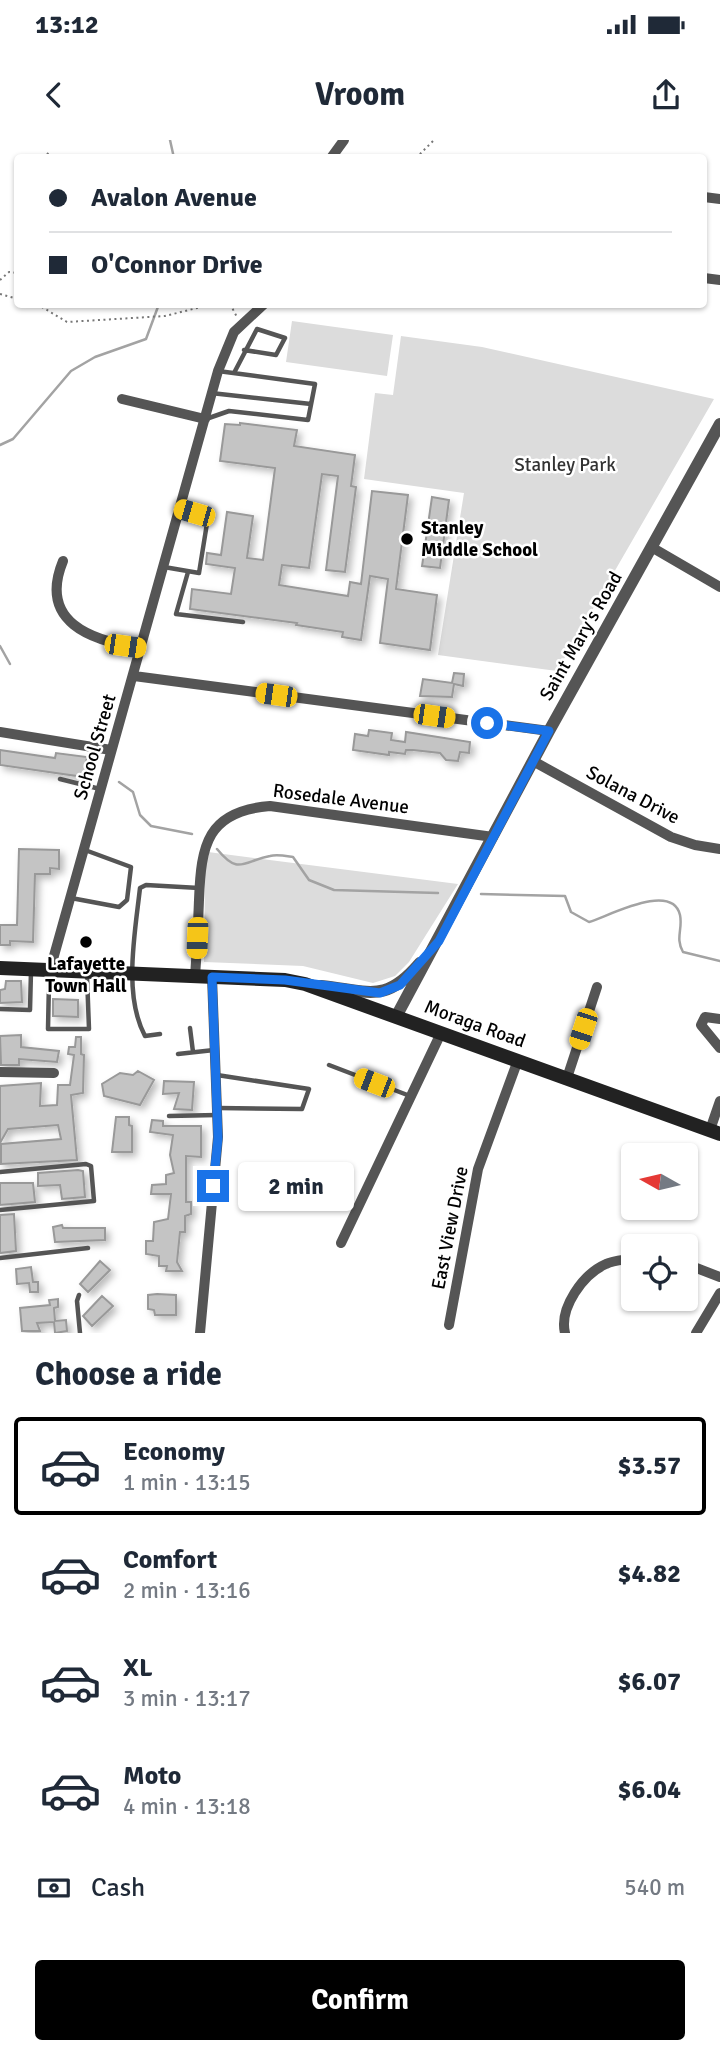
<!DOCTYPE html>
<meta charset="utf-8">
<style>
body{margin:0;font-family:Signika,sans-serif;background:#f2f2f3;color:#1f2937;height:100vh;display:flex;flex-direction:column;font-size:26px;white-space:nowrap}
*{box-sizing:border-box;margin:0}
p{font-size:23px;color:#747a83}
.icon{flex:none;width:38px;height:38px;fill:none;stroke:currentColor;stroke-width:2;stroke-linecap:round;stroke-linejoin:round}
.map{position:relative;height:1193px;overflow:hidden}
.drawer{display:flex;flex-direction:column;background:#fff;flex:1}
.drawer>*{flex:none}
.top-card{position:absolute;left:14px;top:14px;width:693px;height:154px;border-radius:7px;box-shadow:0 2px 5px #0004;display:grid;align-content:center;height:154px;padding:0 35px;background:#fff}
.needle{width:46px;rotate:278deg}
.tools{position:absolute;left:621px;top:1003px;display:grid;gap:14px}
.tools a{display:grid;place-items:center;width:77px;height:77px;border-radius:7px;background:#fff;box-shadow:0 2px 5px #0004;font-size:35px}
.end{position:absolute;width:32px;height:32px;margin:-16px;border:9px solid #1a73e8;background:#fff;box-shadow:0 0 0 4px #fff}
.from{border-radius:50%}
.bubble{position:absolute;height:49px;border-radius:7px;background:#fff;box-shadow:0 2px 5px #0004;font-size:23px;font-weight:700;line-height:49px;text-align:center}
.car{position:absolute;width:21px;height:42px;margin:-21px -10px;border-radius:9px;box-shadow:0 0 5px 2px #0007;background:linear-gradient(#f5c518 24%,#345 0 40%,#f5c518 0 76%,#345 0 86%,#f5c518 0)}
.top-card b{display:flex;align-items:center;gap:24px;height:66px;font-size:26px}
.top-card b+b{border-top:2px solid #e0e1e3}
.top-card i{width:18px;height:18px;background:#1f2937}
ul{padding:0;list-style:none}
li{display:flex;align-items:center;gap:21px;height:98px;margin:0 14px 10px;padding:0 21px;border:4px solid transparent;border-radius:7px}
li div{flex:1}
li b{display:block;font-size:26px}
li em{font-style:normal;font-weight:700}
li.current{border-color:#000}
li>.icon{width:63px;height:63px;stroke-width:1.5}
h2{padding:0 35px;font-size:32px;line-height:84px}
.pay{display:flex;align-items:center;gap:18px;height:77px;padding:0 35px;font-size:26px}
.pay p{margin-inline-start:auto}
.primary-button{display:flex;gap:14px;margin-top:auto;padding:14px 35px}
.primary-button a{flex:1;height:80px;border-radius:7px;background:#000;color:#fff;font-size:28px;font-weight:700;line-height:80px;text-align:center}
.status{display:flex;justify-content:space-between;align-items:center;height:49px;padding:0 35px;background:#fff;direction:ltr}
.status svg{height:19px;fill:currentColor}
header{display:flex;justify-content:space-between;align-items:center;height:91px;padding:0 35px;background:#fff;font-size:32px;font-weight:700}
.map>svg:first-child{display:block}
.green{fill:#dcdcdc}
.lines{fill:none;stroke-linecap:round;stroke-linejoin:round}
.stream{stroke:#a3a3a3;stroke-width:2.5}
.building{fill:#c4c4c4;stroke:#999;stroke-width:2;filter:url(#shadow)}
.path{stroke:#777;stroke-width:2;stroke-dasharray:2 3.5;stroke-linecap:butt}
.service{stroke:#555;stroke-width:4.5}
.minor{stroke:#555;stroke-width:10}
.tertiary{stroke:#555;stroke-width:12}
.secondary{stroke:#222;stroke-width:14}
.route{stroke:#1a73e8;stroke-width:9}
.poi-dot{fill:#000;stroke:#fff;stroke-width:2.5}
.labels{text-anchor:middle;dominant-baseline:central;stroke-width:5;stroke-linejoin:round;paint-order:stroke}
.park-label{font-size:19px;fill:#333;stroke:#fff}
.poi-label{font-size:19px;font-weight:bold;fill:#000;stroke:#fff;text-anchor:start}
.street-label{font-size:19px;fill:#000;stroke:#fff}
</style>
<div class="status"><b>13:12</b><svg viewBox="0 0 49 12"><path d="M0 12V9h3v3zM5 12V6h3v6zM10 12V3h3v9zM15 12V0h3v12zM26 1h20v11H26zM47 4h2v5h-2z"/></svg></div>
<header><svg class="icon" aria-label="back" viewBox="0 0 24 24"><path d="M15 5l-7 7 7 7"/></svg>Vroom<svg class="icon" aria-label="share" viewBox="0 0 24 24"><path d="M12 15V3M7 8l5-5 5 5M5 13v7h14v-7"/></svg></header>
<div class="map">
<svg width="720" height="1193" viewBox="0 0 720 1193">
<defs>
<filter id="shadow"><feDropShadow dx="4" dy="4" stdDeviation="3.5" flood-color="#0004"/></filter>
</defs>
<rect width="100%" height="100%" fill="#fff"/>
<path class="green" d="M292,181L393,195L387,236L286,222Z
M401,196L482,207L714,259L557,531L438,515L464,353L364,339L375,253L393,255Z
M208,712L458,744L409,822L395,836L373,843L303,826L204,822L205,731Z"/>
<g class="lines">
<path class="stream" d="M170,0L174,18
M0,305L13,299L71,231L95,217L146,199L159,164
M0,506L10,524
M119,642L133,652L140,675L151,686L192,694
M217,709C239,736 243,721 270,716C277,714 286,716 293,717L309,740L334,750L438,753
M481,754L565,756L571,772L589,782C607,777 672,741 680,775C683,789 675,798 683,812L720,821"/>
</g>
<path class="building" d="M240,283L297,290L294,306L355,315L351,346L356,347L345,432L326,430L338,336L322,334L309,428L282,425L279,445L348,456L350,442L361,444L372,351L408,355L396,449L437,455L430,510L380,503L388,439L370,436L361,500L342,497L343,492L296,485L297,483L190,469L192,449L231,454L235,428L206,424L207,413L221,415L227,372L253,376L247,418L263,420L275,328L220,321L225,284L240,285Z
M432,357L449,360L440,428L422,426Z
M454,533L464,534L463,546L454,544L452,557L420,556L423,539L452,543Z
M369,590L392,593L391,600L405,602L406,592L470,602L469,613L460,612L458,621L446,620L440,613L413,610H406L405,614L389,612V615L353,610L355,594L368,596Z
M0,610L55,618L56,613L87,617L84,637L0,625Z
M19,709L59,710V729L50,728V734H35L33,802L10,801V805H0V785H17Z
M6,841H21L22,862L0,863V850L5,849Z
M53,859L78,860V877L53,876Z
M21,895V907L59,911L57,922L19,919V925H1L0,896Z
M76,897H81V914L84,915L83,953L71,955L77,1020L1,1024V1004L61,999L58,985L8,989L0,1003V946L41,943L40,966L57,965L58,945H70L74,915L68,914L69,907H75Z
M138,931L154,940L140,965L104,956L102,944L120,933L133,935Z
M164,941L194,942L192,970L174,969L179,953L163,954Z
M116,977H129V985L132,986V1012H112Z
M152,980L163,981V986H201V1017L186,1016V1062H191V1074L185,1076V1092H180L177,1122L182,1131H166L167,1126H159V1116L146,1114V1101H153L154,1082L168,1079L171,1054H151L152,1045L166,1044V1035L174,1033L170,1015L173,995L150,992Z
M78,1030L83,1031L85,1057L62,1059L60,1045L38,1046V1033Z
M0,1043H33L35,1062L0,1065Z
M14,1074L16,1111L0,1113V1075Z
M62,1085L63,1088H105V1100L55,1102L53,1087Z
M100,1121L110,1130L88,1152L80,1144Z
M31,1127L33,1142H38V1152H30L29,1143L17,1144L16,1129Z
M157,1154L176,1155V1175H155L154,1170L148,1169V1155Z
M102,1156L113,1166L92,1186L83,1176Z
M58,1159V1167L54,1168L55,1181L66,1180L67,1191L55,1193L54,1182L37,1183L40,1191H22L20,1168L50,1165L49,1160Z"/>
<g class="lines">
<path class="path" d="M47,13L52,18
M416,18L434,0
M0,140L9,132L18,133
M0,154L18,159
M37,164L67,182L165,176L213,164
M230,164L237,177"/>
<path class="service" d="M234,233L257,189L285,198L276,215L244,210
M211,253L311,264
M206,279L229,271L308,280L315,244L218,231
M164,427L199,433L208,377L181,369
M188,432L176,474L243,482
M60,639L100,649
M71,758L119,767L127,760L131,727L85,710
M53,832L49,842L48,889H89L87,836
M0,869L30,870L31,831
M190,888L193,912
M160,894L145,896C123,855 135,793 140,748L146,745L199,748
M178,914L214,910
M329,925L410,956
M217,935L309,949L302,969L218,968
M169,976L217,975
M0,1032L86,1024L91,1026L94,1061L0,1070
M0,1118L88,1108
M79,1155L77,1161L80,1193"/>
<path class="minor" d="M331,18L344,0
M704,57L720,59
M704,138L720,140
M122,259L205,279
M653,408L720,447
M63,421C38,482 91,501 141,508
M134,536L549,591
M0,592L111,610
M533,621L671,697L695,705L720,709
M50,830L218,231L234,192L264,164
M195,836C197,811 198,785 199,760C201,705 207,671 270,666L493,697
M720,879L705,877L701,885L720,908
M0,932L54,933
M567,938L597,847
M710,990L720,961
M341,1103L441,893
M686,1124L720,1137
M449,1185L478,1029L518,920
M200,1193L218,997L212,837
M565,1193C559,1168 583,1134 606,1124C614,1120 625,1120 634,1118
M696,1193L720,1153"/>
<path class="tertiary" d="M321,846C370,851 385,864 420,823
M397,875L549,591L720,284"/>
<path class="secondary" d="M0,828L285,840L305,844L720,994"/>
</g>
<g class="lines">
<path class="route" d="M213,1046L218,998L212,837L285,840L380,853L400,845L439,801L549,591L487,583"/>
</g>
<g class="poi-dot">
<circle cx="407" cy="399" r="7"/>
<circle cx="86" cy="802" r="7"/>
</g>
<g class="labels">
<g class="park-label">
<text x="565" y="325">Stanley Park</text>
</g>
<g class="poi-label">
<text x="421" y="388">Stanley<tspan x="421" dy="22">Middle School</tspan></text>
<text x="86" y="824" text-anchor="middle">Lafayette<tspan x="86" dy="22">Town Hall</tspan></text>
</g>
<g class="street-label">
<text transform="translate(581 496) rotate(-60)">Saint Mary's Road</text>
<text transform="translate(95 607) rotate(-74)">School Street</text>
<text transform="translate(633 655) rotate(28)">Solana Drive</text>
<text transform="translate(341 659) rotate(7)">Rosedale Avenue</text>
<text transform="translate(475 884) rotate(20)">Moraga Road</text>
<text transform="translate(450 1088) rotate(-79)">East View Drive</text>
</g>
</g>
</svg>
<div class="tools">
<a><svg class="needle" viewBox="-14 -14 28 28"><path d="M0-13l5 13h-10z" fill="#e53935"/><path d="M0 13l5-13h-10z" fill="#747a83"/></svg></a>
<a><svg class="icon" aria-label="locate" viewBox="0 0 24 24"><circle cx="12" cy="12" r="6"/><path d="M12 2v4M12 18v4M2 12h4M18 12h4"/></svg></a>
</div>
<i class="end from" style="left:487px;top:583px"></i>
<i class="end" style="left:213px;top:1046px"></i>
<div class="bubble" style="left:238px;top:1022px;width:116px">2 min</div>
<i class="car" style="left:194px;top:373px;rotate:286deg"></i>
<i class="car" style="left:125px;top:506px;rotate:98deg"></i>
<i class="car" style="left:276px;top:555px;rotate:278deg"></i>
<i class="car" style="left:434px;top:576px;rotate:98deg"></i>
<i class="car" style="left:197px;top:798px;rotate:182deg"></i>
<i class="car" style="left:583px;top:889px;rotate:198deg"></i>
<i class="car" style="left:374px;top:943px;rotate:291deg"></i>
<div class="top-card">
<b><i class="from"></i>Avalon Avenue</b>
<b><i></i>O'Connor Drive</b>
</div>
</div>
<section class="drawer">
<h2>Choose a ride</h2>
<ul>
<li class="current"><svg class="icon" aria-label="car" viewBox="0 0 24 24"><path d="M5 17H2v-5l4-1 3-4h7l3 4 3 1v5h-3M9 17h6M6 11h13"/><circle cx="7" cy="17" r="2"/><circle cx="17" cy="17" r="2"/></svg><div><b>Economy</b><p>1 min · 13:15</p></div><em>$3.57</em></li>
<li><svg class="icon" aria-label="car" viewBox="0 0 24 24"><path d="M5 17H2v-5l4-1 3-4h7l3 4 3 1v5h-3M9 17h6M6 11h13"/><circle cx="7" cy="17" r="2"/><circle cx="17" cy="17" r="2"/></svg><div><b>Comfort</b><p>2 min · 13:16</p></div><em>$4.82</em></li>
<li><svg class="icon" aria-label="car" viewBox="0 0 24 24"><path d="M5 17H2v-5l4-1 3-4h7l3 4 3 1v5h-3M9 17h6M6 11h13"/><circle cx="7" cy="17" r="2"/><circle cx="17" cy="17" r="2"/></svg><div><b>XL</b><p>3 min · 13:17</p></div><em>$6.07</em></li>
<li><svg class="icon" aria-label="car" viewBox="0 0 24 24"><path d="M5 17H2v-5l4-1 3-4h7l3 4 3 1v5h-3M9 17h6M6 11h13"/><circle cx="7" cy="17" r="2"/><circle cx="17" cy="17" r="2"/></svg><div><b>Moto</b><p>4 min · 13:18</p></div><em>$6.04</em></li>
</ul>
<div class="pay"><svg class="icon" aria-label="cash" viewBox="0 0 24 24"><path d="M3 7h18v10H3z"/><circle cx="12" cy="12" r="2"/></svg>Cash<p>540 m</p></div>
<div class="primary-button"><a>Confirm</a></div>
</section>
